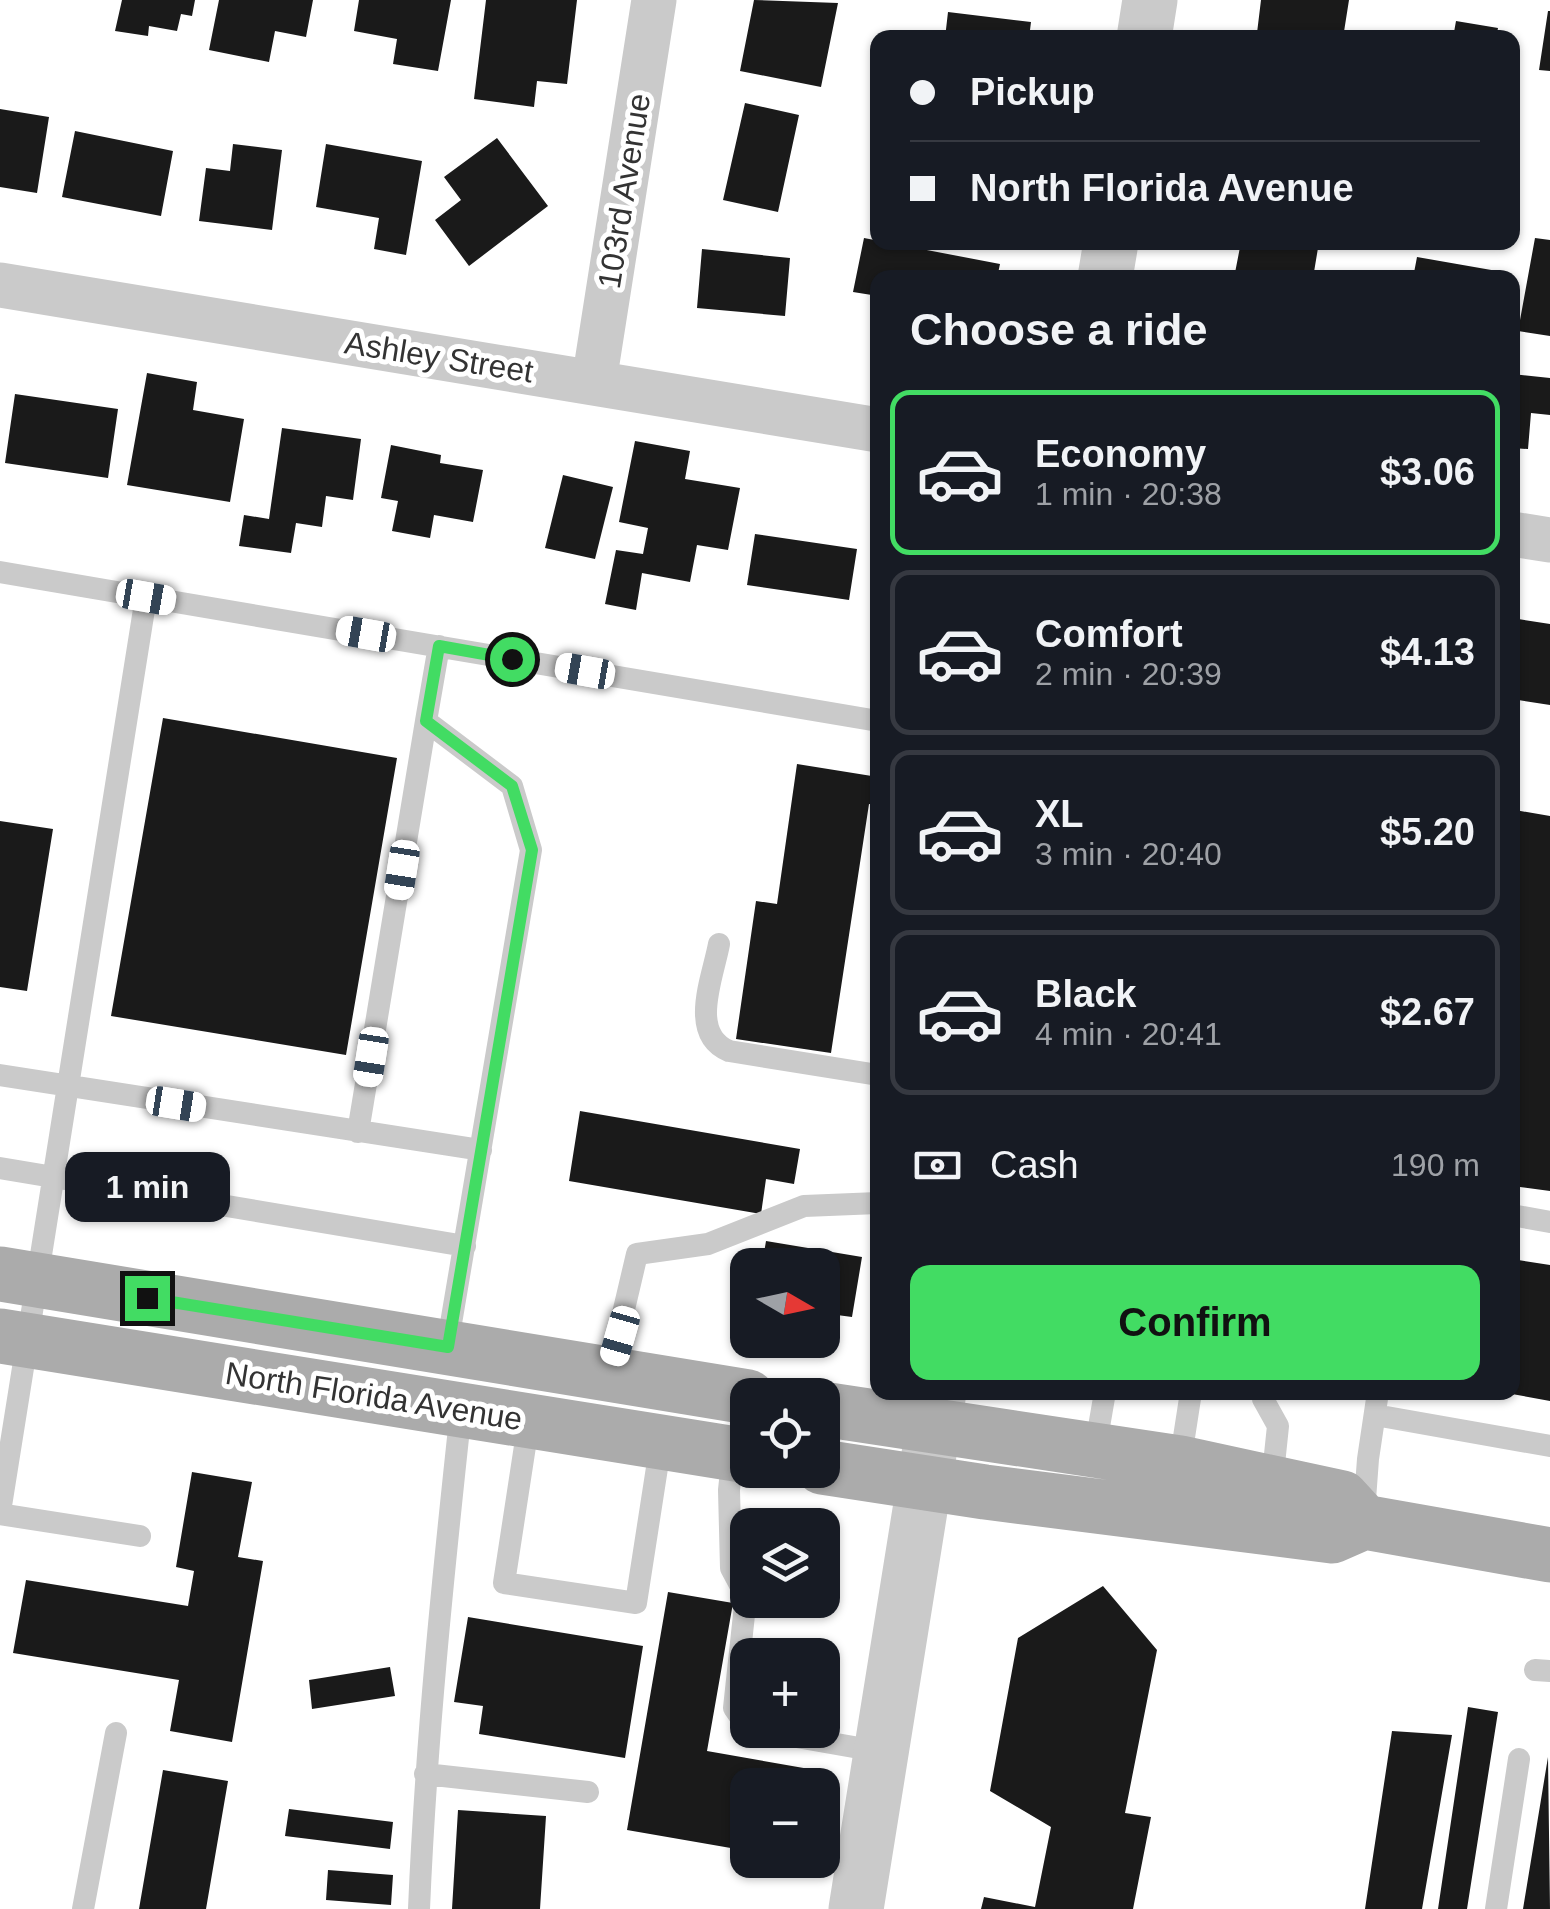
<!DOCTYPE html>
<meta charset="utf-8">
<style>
body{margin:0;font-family:Arial,sans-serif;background:#242831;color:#f1f3f6;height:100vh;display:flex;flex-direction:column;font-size:38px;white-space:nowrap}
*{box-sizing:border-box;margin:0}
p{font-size:32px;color:#9ea1a6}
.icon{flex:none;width:55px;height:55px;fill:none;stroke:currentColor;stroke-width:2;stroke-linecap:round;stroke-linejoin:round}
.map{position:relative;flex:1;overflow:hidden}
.drawer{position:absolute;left:870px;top:270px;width:650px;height:1130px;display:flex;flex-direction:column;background:#171b24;border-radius:20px;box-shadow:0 2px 8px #0004}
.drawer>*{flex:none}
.guide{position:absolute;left:870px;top:30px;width:650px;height:220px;border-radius:20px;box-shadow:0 2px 8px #0004;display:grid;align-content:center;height:220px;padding:0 40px;background:#171b24}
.needle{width:65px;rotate:99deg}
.controls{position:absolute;left:730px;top:1248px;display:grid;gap:20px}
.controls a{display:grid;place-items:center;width:110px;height:110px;border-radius:20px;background:#171b24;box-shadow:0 2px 8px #0004;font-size:50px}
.end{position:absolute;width:45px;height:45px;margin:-22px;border:12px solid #42dc63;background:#111;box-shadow:0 0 0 5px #111}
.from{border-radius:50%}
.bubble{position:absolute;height:70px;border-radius:20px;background:#171b24;box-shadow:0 2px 8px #0004;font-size:32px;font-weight:700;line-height:70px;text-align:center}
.car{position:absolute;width:30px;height:60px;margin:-30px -15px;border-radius:12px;box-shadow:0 0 8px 2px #0007;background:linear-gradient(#fff 24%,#345 0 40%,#fff 0 76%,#345 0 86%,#fff 0)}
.guide b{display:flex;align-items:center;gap:35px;height:95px;font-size:38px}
.guide b+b{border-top:2px solid #363941}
.guide i{width:25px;height:25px;background:#f1f3f6}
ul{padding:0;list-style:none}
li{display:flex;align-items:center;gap:30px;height:165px;margin:0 20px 15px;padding:0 20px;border:5px solid #363941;border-radius:20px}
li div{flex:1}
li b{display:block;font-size:38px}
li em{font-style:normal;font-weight:700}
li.on{border-color:#42dc63}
li>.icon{width:90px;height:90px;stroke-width:1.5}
h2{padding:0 40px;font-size:45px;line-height:120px}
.pay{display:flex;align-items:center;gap:25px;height:110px;padding:0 40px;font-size:38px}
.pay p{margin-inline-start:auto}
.button{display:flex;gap:20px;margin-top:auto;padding:20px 40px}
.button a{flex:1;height:115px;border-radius:20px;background:#42dc63;color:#111;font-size:40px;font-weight:700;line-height:115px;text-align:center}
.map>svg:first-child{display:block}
.building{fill:#1a1a1a}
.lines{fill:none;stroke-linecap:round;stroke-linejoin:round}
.service{stroke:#cacaca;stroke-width:22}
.minor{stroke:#cacaca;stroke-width:45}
.tertiary{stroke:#cacaca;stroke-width:55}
.primary{stroke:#ababab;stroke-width:55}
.route{stroke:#42dc63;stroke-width:12}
.labels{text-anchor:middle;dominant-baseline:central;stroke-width:10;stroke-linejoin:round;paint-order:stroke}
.street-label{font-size:32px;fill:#333;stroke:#fff}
</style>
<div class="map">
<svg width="1550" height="1909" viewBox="0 0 1550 1909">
<rect width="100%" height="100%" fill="#fff"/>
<path class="building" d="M122,0H195L192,16L181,14L177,31L149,26L148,36L115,31Z
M219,0H313L306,37L275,31L269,62L209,50Z
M359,0H451L438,71L393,64L397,39L354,31Z
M486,0H577L567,84L537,81L534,107L474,99Z
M754,0L838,3L821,87L740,71Z
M1261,0H1349L1343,38H1288L1257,33Z
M1548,11H1550V71L1539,70Z
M948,12L1031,22L1029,38H945Z
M1456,21L1498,28L1496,38H1453Z
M745,103L799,115L778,212L723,200Z
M0,109L49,117L37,193L0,187Z
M75,131L173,151L161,216L62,197Z
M497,138L548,206L469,266L435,220L461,200L444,177Z
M233,144L282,150L272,230L199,221L206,168L230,171Z
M326,144L422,161L406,255L374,249L379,218L316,207Z
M864,238L1000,264L997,278H878V296L853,292Z
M1535,238L1550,240V336L1518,331Z
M1241,242H1319L1313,278H1234Z
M702,249L790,258L785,316L697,308Z
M1417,257L1497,271L1495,278H1413Z
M147,373L197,382L193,410L244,419L230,502L127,485Z
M1512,374L1550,378V415L1531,413L1528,449L1512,448Z
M15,394L118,409L108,478L5,463Z
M282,428L361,439L353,500L326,496L322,527L296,523L291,553L239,546L244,515L269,519Z
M635,441L690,451L685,479L740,488L728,550L697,545L690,582L642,573L636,610L605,604L616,550L643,554L648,528L619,522Z
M391,445L441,455L440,463L483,470L473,522L434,515L430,538L392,531L398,501L381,498Z
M563,475L613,487L595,559L545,548Z
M755,534L857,549L849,600L747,585Z
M1512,618L1550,624V705L1512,699Z
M163,718L397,758L346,1055L111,1016Z
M797,764L878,777V805L869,804L831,1053L736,1039L756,901L777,904Z
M1515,810L1550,816V1191L1512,1186V828Z
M0,821L53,829L27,991L0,987Z
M580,1111L800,1149L794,1184L766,1179L761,1214L569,1181Z
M766,1241L862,1257L852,1317L822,1313V1265H762Z
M1512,1259L1550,1265V1401L1512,1394Z
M192,1472L252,1482L238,1557L263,1561L232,1742L170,1731L179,1680L13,1653L26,1580L188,1606L194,1571L176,1567Z
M1103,1586L1157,1650L1125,1813L1151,1817L1133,1909H981L984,1897L1035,1907L1051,1827L990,1791L1018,1638Z
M668,1592L733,1603L707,1751L815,1770L812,1785H748V1851L627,1830Z
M468,1617L643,1646L625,1758L479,1734L483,1706L454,1702Z
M390,1667L395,1696L312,1709L309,1680Z
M1468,1707L1498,1712L1467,1909H1438Z
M1392,1731L1452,1735L1422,1909H1365Z
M1548,1757L1550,1909H1523Z
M163,1770L228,1781L206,1909H139Z
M289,1809L393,1822L390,1849L285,1836Z
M458,1810L546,1816L540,1909H452Z
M328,1870L393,1875L391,1905L326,1900Z"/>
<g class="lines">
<path class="service" d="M0,572L146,597
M439,646L426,721L512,786L531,850L447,1347
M719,944C713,977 688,1034 729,1051L878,1075
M0,1075L481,1150
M358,1132L426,721
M0,1168L465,1246
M1512,1215L1550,1222
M609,1373L637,1254L708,1244L804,1206L878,1203
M1264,1392L1263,1399L1278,1426L1272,1483
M1375,1415L1550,1446
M529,1420L504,1583L636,1603L661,1442
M1095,1450L1105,1392
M733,1453L729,1490L731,1568L746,1596L734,1708L748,1728
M1180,1463L1191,1392
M0,1512L146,597L878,721
M1364,1513L1368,1459L1378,1392
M0,1514L140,1536
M1535,1670L1550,1671
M757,1730L882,1752
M425,1774L588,1792
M83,1909L116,1733
M419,1909C426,1741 443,1576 461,1410
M1496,1909L1519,1759"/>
<path class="minor" d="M0,285L878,430
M594,382L654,0
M1512,534L1550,540"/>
<path class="tertiary" d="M1144,38L1150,0
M1105,278L1111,242
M856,1909L939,1392"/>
<path class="primary" d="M0,1274L748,1397
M0,1336L748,1456
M822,1409L1180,1463L1342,1498L1364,1522
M822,1467L985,1492L1332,1536L1364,1522L1550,1555"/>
</g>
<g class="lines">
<path class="route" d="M147,1298L448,1347L532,850L512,786L426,721L439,646L512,659"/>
</g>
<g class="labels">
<g class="street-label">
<text transform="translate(624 191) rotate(-81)">103rd Avenue</text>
<text transform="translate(439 357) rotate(9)">Ashley Street</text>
<text transform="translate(374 1396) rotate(9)">North Florida Avenue</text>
</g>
</g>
</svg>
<div class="controls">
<a><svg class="needle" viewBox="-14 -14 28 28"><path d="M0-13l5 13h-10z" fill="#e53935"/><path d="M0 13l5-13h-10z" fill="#9ea1a6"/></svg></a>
<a><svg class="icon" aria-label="locate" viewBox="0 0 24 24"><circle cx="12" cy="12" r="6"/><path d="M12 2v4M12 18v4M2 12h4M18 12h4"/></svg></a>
<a><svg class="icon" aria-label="layers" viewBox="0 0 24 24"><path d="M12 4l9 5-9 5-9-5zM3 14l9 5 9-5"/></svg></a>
<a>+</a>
<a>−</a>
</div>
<i class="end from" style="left:512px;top:659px"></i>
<i class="end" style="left:147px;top:1298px"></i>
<div class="bubble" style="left:65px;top:1152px;width:165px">1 min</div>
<i class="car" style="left:146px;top:597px;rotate:100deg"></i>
<i class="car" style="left:366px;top:634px;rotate:280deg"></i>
<i class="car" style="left:585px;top:671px;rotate:280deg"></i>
<i class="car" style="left:402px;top:870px;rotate:189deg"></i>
<i class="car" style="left:371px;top:1057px;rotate:189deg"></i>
<i class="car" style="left:176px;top:1104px;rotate:99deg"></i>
<i class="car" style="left:620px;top:1336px;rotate:196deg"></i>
<div class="guide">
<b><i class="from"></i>Pickup</b>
<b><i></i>North Florida Avenue</b>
</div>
<section class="drawer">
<h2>Choose a ride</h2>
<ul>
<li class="on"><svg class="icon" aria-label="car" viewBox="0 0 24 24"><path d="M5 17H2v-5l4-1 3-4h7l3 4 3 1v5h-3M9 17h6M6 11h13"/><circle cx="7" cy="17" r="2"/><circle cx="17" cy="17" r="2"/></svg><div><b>Economy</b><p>1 min · 20:38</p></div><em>$3.06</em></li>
<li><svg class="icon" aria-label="car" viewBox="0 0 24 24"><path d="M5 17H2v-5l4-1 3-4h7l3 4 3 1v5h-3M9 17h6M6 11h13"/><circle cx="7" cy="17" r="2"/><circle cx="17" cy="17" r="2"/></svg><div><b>Comfort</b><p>2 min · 20:39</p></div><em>$4.13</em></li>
<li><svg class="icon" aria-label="car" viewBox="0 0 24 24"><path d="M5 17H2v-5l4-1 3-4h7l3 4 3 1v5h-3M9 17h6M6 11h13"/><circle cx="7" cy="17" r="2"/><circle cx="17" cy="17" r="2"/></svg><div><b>XL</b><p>3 min · 20:40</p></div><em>$5.20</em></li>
<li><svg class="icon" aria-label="car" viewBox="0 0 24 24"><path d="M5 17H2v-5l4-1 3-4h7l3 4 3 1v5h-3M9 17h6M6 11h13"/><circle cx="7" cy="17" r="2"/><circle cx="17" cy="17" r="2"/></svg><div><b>Black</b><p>4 min · 20:41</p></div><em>$2.67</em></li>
</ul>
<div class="pay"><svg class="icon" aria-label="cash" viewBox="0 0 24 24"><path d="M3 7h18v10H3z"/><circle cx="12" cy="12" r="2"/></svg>Cash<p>190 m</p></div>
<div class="button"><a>Confirm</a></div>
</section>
</div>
